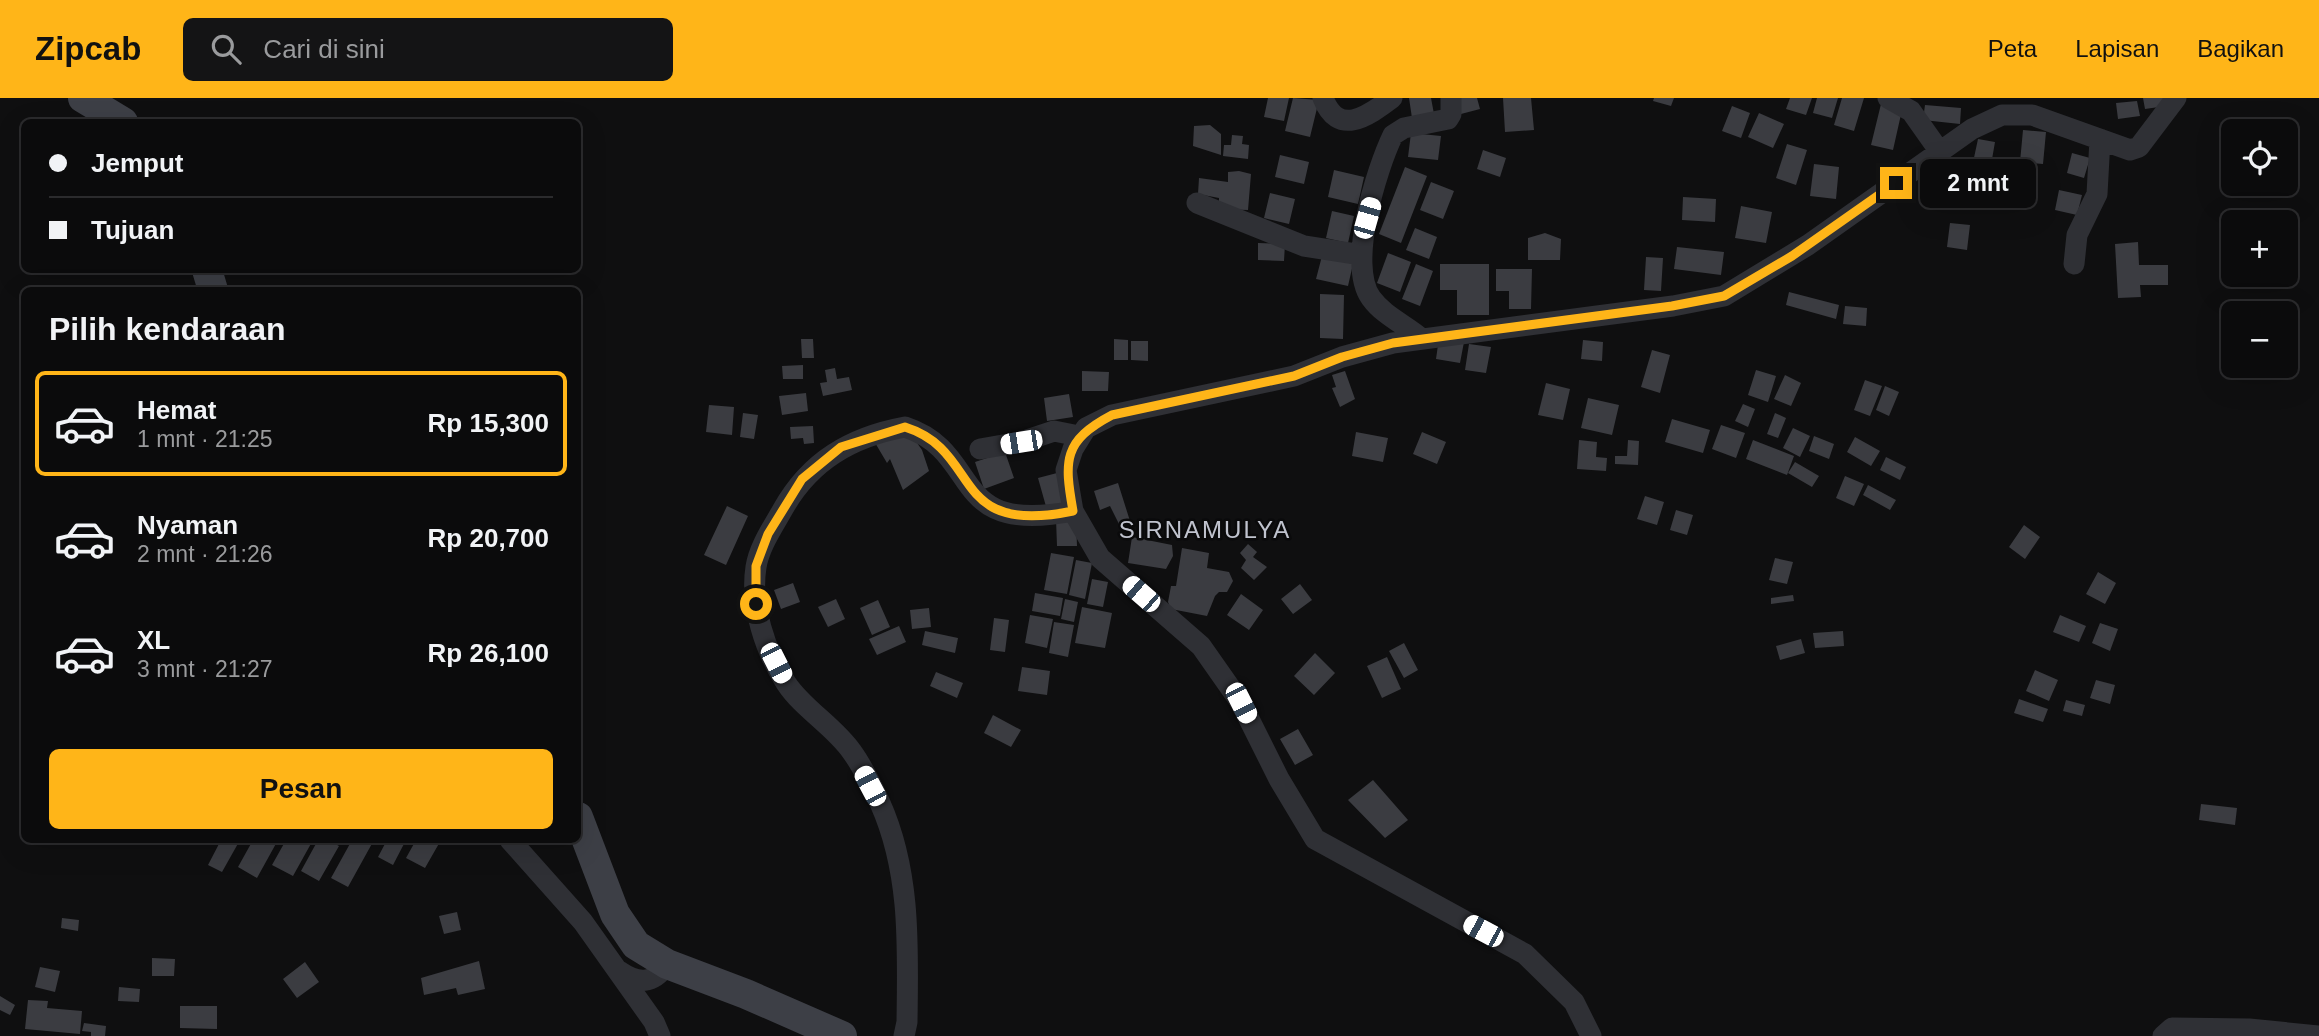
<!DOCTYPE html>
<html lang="id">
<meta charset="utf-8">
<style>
body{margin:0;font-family:Arial,sans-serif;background:#141415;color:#f1f3f6;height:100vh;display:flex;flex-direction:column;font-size:26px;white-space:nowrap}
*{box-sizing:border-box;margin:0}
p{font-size:23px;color:#9a9b9d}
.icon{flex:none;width:38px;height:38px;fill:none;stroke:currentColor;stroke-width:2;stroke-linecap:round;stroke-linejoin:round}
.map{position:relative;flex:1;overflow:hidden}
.panel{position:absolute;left:21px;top:189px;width:560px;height:556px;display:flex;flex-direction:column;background:#0b0b0c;border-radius:10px;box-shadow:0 7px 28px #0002,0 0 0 2px #2b2b2d}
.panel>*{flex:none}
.hud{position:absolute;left:21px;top:21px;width:560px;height:154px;border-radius:10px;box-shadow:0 7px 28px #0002,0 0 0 2px #2b2b2d;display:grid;align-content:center;height:154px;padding:0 28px;background:#0b0b0c}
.controls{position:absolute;left:2221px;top:21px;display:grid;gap:14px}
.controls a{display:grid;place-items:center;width:77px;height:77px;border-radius:10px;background:#0b0b0c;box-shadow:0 7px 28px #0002,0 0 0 2px #2b2b2d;font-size:35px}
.end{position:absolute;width:32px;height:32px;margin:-16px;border:9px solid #ffb518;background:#111;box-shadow:0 0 0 4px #111}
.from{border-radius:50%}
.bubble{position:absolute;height:49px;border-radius:10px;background:#0b0b0c;box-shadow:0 7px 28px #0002,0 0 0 2px #2b2b2d;font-size:23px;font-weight:700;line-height:49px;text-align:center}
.car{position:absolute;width:21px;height:42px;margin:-21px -10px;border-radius:9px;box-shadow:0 0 5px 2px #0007;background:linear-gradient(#fff 24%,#345 0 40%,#fff 0 76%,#345 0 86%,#fff 0)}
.hud b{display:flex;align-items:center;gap:24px;height:66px;font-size:26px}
.hud b+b{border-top:2px solid #2b2b2d}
.hud i{width:18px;height:18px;background:#f1f3f6}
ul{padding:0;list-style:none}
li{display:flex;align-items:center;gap:21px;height:105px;margin:0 14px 10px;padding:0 14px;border:4px solid transparent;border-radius:10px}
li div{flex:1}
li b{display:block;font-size:26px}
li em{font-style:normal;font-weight:700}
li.selected{border-color:#ffb518}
li>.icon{width:63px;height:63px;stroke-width:1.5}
h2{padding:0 28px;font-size:32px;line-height:84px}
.primary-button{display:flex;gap:14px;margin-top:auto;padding:14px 28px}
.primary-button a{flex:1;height:80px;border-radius:10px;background:#ffb518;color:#111;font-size:28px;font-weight:700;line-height:80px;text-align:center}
header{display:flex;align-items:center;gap:42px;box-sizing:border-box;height:98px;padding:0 35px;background:#ffb518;color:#111}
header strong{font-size:33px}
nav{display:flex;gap:38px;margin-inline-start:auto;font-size:24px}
.search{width:490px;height:63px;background:#141415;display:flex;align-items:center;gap:18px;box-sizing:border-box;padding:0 24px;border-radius:10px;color:#9a9b9d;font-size:26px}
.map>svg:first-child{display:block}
.building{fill:#3b3c41}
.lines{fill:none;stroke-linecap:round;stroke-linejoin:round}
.street{stroke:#2f3035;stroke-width:21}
.secondary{stroke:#3d3f46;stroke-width:30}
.route{stroke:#ffb518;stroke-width:9}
.labels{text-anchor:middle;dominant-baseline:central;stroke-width:5;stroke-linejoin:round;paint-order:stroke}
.quarter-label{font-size:24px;letter-spacing:2px;fill:#c0c3ce;stroke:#0a0a0b}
</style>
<header>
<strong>Zipcab</strong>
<div class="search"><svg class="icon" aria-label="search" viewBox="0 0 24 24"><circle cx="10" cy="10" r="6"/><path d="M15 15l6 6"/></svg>Cari di sini</div>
<nav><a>Peta</a><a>Lapisan</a><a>Bagikan</a></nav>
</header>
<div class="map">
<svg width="2319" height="938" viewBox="0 0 2319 938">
<rect width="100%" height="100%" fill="#0f0f10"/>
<path class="building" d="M1268,0H1289L1284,23L1264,19Z
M1293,0L1319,2L1310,39L1285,33Z
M1409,0H1431L1434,16L1412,20Z
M1457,0H1477L1480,11L1461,16Z
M1503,0H1531L1534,32L1505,34Z
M1654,0H1674L1671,8L1653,3Z
M1790,0H1812L1806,17L1786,11Z
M1817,0H1838L1832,20L1813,15Z
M1842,0H1864L1854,33L1834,27Z
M2143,0H2165L2166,8L2145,11Z
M2137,3L2140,18L2118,21L2116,5Z
M1881,6L1902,12L1893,52L1871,47Z
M1925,7L1961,10L1960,26L1923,22Z
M1732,8L1750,15L1741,40L1722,33Z
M1759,15L1784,26L1773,50L1748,39Z
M1210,27L1221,36V57L1193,48L1194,28Z
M2023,32L2046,34L2043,66L2020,64Z
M1411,35L1441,38L1438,62L1408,59Z
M1232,37L1243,38L1242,46L1249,47L1248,61L1223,58L1224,47H1231Z
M1978,41L1995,44L1990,73L1972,69Z
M1787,46L1807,52L1796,87L1776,80Z
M1483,52L1506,60L1500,79L1477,71Z
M2072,55L2090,60L2084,80L2067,75Z
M1280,57L1309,64L1304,86L1275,79Z
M1814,66L1839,69L1836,101L1810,98Z
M1405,69L1427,78L1401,145L1379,136Z
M1334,72L1364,79L1358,106L1328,99Z
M1239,73L1251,76L1248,112L1219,111V100L1198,96L1199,80L1228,84V74Z
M1431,84L1454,93L1443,121L1420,112Z
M1942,84L1973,86L1972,111L1941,110Z
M2059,92L2082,97L2077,117L2055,112Z
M1270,95L1295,101L1289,126L1264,120Z
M1683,99L1716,101L1715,124L1682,122Z
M1741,108L1772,114L1766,145L1735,140Z
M1332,113L1354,118L1348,145L1326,140Z
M1950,125L1970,127L1967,152L1947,149Z
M1415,130L1437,139L1429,161L1406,152Z
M1545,135L1561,141L1560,162H1528V140Z
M2138,144L2139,167H2168V187H2140L2141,199L2118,200L2115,146Z
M1258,145L1285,146L1284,163L1258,162Z
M1677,149L1724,154L1721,177L1674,171Z
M1388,155L1411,164L1400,194L1377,185Z
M1322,158L1353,166L1348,188L1316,181Z
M1646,159L1663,160L1661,193L1644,192Z
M1416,166L1433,173L1420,208L1402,201Z
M1440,166H1489V217H1457V192H1440Z
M1496,171H1532L1531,211H1509V193H1496Z
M1789,194L1839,207L1836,221L1786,207Z
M1320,196L1344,197L1343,241L1320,240Z
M1845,208L1867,210L1866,228L1843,226Z
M1439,240L1464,244L1460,265L1436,261Z
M801,241H813L814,260H802Z
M1114,241L1128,242V262H1114Z
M1583,242L1603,244L1602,263L1581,261Z
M1131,243H1148V263L1131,262Z
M1469,246L1491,249L1486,275L1465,272Z
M1652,252L1670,257L1660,295L1641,289Z
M803,267V281H783L782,268Z
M835,270L837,281L849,279L852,292L823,298L820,285L827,284L825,272Z
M1756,272L1776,278L1768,304L1748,297Z
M1082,273L1109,274L1108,293H1082Z
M1345,273L1355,301L1340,309L1332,290L1336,289L1332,277Z
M1785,277L1801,285L1791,308L1774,301Z
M1865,282L1882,288L1870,318L1854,312Z
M1546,285L1570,291L1563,322L1538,317Z
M1885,288L1899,294L1889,318L1876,312Z
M806,295L808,313L782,317L779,298Z
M1069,296L1073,319L1047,323L1044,300Z
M1588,300L1619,307L1612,337L1581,330Z
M1743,306L1755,311L1748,329L1735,323Z
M709,307L734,309L732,337L706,334Z
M743,315L758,317L754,341L740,339Z
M1775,315L1786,320L1778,340L1767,336Z
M1672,321L1710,332L1703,355L1665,344Z
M1721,327L1745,335L1736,360L1712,351Z
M813,328L814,345L804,346L803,340L791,341L790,329Z
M1793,330L1810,338L1800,359L1783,350Z
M890,334L915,342L922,352L929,373L903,392L890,361L887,365L874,343Z
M1356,334L1388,340L1383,364L1352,358Z
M1422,334L1446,344L1437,366L1413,356Z
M1814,338L1834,346L1829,361L1809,353Z
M1855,339L1880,353L1871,368L1847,354Z
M1579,342L1597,344L1596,359L1607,360L1606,373L1577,371Z
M1628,342L1639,343L1638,367L1615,366V358H1627Z
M1753,342L1794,358L1787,377L1746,361Z
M1005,354L1014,380L984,391L975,364Z
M1886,359L1906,369L1900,382L1880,372Z
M1795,364L1819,378L1812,389L1788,375Z
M1057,375L1066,407L1047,412L1038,380Z
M1845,378L1864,386L1854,408L1836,400Z
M1118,385L1130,423L1120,428L1110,408L1100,412L1094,393Z
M1868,387L1896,402L1890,412L1863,397Z
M1645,398L1664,404L1657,427L1637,421Z
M727,408L748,418L726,467L704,457Z
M1676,412L1693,417L1687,437L1670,432Z
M1076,420L1077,448H1057L1056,421Z
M2024,427L2040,439L2025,461L2009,449Z
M1132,439L1172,447L1173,458L1166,471L1128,465Z
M1248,446L1257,454L1253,459L1267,469L1254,482L1241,470L1246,462L1240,455Z
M1182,450L1209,455L1207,470L1229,474L1233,483L1227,494H1219L1215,498L1207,518L1171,511L1168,504L1171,488H1176Z
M1051,455L1074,459L1067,496L1044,492Z
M1775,460L1793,464L1787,486L1769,482Z
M1076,462L1092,465L1085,501L1069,497Z
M2098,474L2116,485L2105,506L2086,496Z
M1092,481L1108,484L1103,509L1087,506Z
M793,485L800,504L781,511L774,492Z
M1300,486L1312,502L1293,516L1281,501Z
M1035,495L1063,500L1060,518L1032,513Z
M1241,496L1263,512L1249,532L1227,517Z
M1793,497L1794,503L1771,506V500Z
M836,501L845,521L828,529L818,509Z
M1065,501L1078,504L1074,524L1061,521Z
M878,502L890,529L872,537L860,510Z
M1082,509L1112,515L1105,550L1075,545Z
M929,510L931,529L912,531L910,512Z
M1030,517L1053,521L1047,550L1025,545Z
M2060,517L2086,528L2079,544L2053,534Z
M994,520L1009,522L1005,554L990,552Z
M1054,524L1074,527L1068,559L1049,555Z
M2100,525L2118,531L2110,553L2092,545Z
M899,528L906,544L877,557L869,541Z
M925,533L958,540L955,555L922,547Z
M1843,533L1844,548L1815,550L1813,535Z
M1801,541L1805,555L1780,562L1776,548Z
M1404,545L1418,572L1404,580L1389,553Z
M1315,555L1335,575L1314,597L1294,578Z
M1387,559L1401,591L1382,600L1367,568Z
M1022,569L1050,573L1047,597L1018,593Z
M2035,572L2058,582L2049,603L2026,593Z
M936,574L963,585L957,600L930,588Z
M2096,582L2115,587L2110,606L2090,600Z
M2019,601L2048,611L2043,624L2014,615Z
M2066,602L2085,607L2082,618L2063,613Z
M993,617L1021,632L1011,649L984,635Z
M1298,631L1313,657L1295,667L1280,641Z
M1373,682L1408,722L1385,740L1348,702Z
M2201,706L2237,710L2235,727L2199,722Z
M221,742H240L222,774L208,767Z
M253,742H278L257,780L238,769Z
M286,742H313L293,778L272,767Z
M318,742H328L339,748L319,783L301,773Z
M352,742H374L348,789L331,780Z
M387,742H406L393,767L378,759Z
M416,742H441L425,770L406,760Z
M457,814L461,832L444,836L439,818Z
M62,820L79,822L78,833L61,830Z
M152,860L175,861L174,878H152Z
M479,863L485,891L458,897L456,890L424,897L421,880Z
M305,864L319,884L297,900L283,881Z
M40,869L60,873L55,894L35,889Z
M119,889L140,891L139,904L118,903Z
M0,898L15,907L10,917L0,912Z
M28,902L48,903L47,910L82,913L80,936L25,931Z
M180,908H217V931L180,930Z
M84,925L106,928L105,938H91V934L82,933Z"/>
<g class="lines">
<path class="street" d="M1323,0C1338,39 1367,19 1392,0
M1888,0L1911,13L1940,54
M1197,105L1304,148L1362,157
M2074,166L2077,137L2097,96L2100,41
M1422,241C1406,227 1384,218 1371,200C1347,167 1376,72 1393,37L1404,30L1448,21L1451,16V0
M980,351L1021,344L1054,333L1079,338
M510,742L583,824L654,924L660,938
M619,873C638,886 653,887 667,866
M904,938L907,924C908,849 911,774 880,705C872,688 863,669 852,654C834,628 803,611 786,585C765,553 750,507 756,469C759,449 773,429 783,411C810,363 851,339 905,329C984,355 946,438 1073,413
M1591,938L1574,904L1525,856L1315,741L1279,681L1241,605L1201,548L1100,460L1073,413L1066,372L1073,351L1086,330L1112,317L1294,278L1342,259L1393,245L1673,208L1724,198L1808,147L1972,31L2002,17H2032L2130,52L2139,49L2176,0
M2163,938L2172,930L2249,931L2319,938"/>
<path class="secondary" d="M83,0L123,24
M207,172L213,192
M578,719L615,816L636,847L667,866L746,896L842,938"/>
</g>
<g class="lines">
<path class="route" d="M756,506V468L768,436L802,381L841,349L905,329C984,354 947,439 1073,413C1064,362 1063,343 1112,317L1294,278L1342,259L1393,245L1672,208L1724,198L1792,158L1896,85"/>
</g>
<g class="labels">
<g class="quarter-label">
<text x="1205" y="431">SIRNAMULYA</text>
</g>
</g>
</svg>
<div class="controls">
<a><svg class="icon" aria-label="locate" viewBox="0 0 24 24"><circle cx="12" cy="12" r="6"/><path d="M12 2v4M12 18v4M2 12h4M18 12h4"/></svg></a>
<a>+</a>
<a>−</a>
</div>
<i class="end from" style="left:756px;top:506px"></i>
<i class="end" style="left:1896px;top:85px"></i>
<div class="bubble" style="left:1920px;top:61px;width:116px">2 mnt</div>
<i class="car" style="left:1367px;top:120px;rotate:16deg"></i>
<i class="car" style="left:1021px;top:344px;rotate:261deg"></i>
<i class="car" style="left:1141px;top:496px;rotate:311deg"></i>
<i class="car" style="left:776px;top:565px;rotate:153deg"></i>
<i class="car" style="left:1241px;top:605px;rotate:153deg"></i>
<i class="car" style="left:870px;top:688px;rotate:332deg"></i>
<i class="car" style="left:1483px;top:833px;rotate:298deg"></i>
<div class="hud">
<b><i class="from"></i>Jemput</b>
<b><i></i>Tujuan</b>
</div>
<section class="panel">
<h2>Pilih kendaraan</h2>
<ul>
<li class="selected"><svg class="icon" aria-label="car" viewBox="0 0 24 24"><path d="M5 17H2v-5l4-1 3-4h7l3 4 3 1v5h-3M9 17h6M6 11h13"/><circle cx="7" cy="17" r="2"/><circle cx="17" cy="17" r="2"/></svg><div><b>Hemat</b><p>1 mnt · 21:25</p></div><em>Rp 15,300</em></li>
<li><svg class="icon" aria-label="car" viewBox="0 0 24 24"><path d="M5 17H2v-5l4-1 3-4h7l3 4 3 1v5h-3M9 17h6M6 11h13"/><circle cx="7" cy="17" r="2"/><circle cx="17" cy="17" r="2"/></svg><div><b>Nyaman</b><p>2 mnt · 21:26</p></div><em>Rp 20,700</em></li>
<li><svg class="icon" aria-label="car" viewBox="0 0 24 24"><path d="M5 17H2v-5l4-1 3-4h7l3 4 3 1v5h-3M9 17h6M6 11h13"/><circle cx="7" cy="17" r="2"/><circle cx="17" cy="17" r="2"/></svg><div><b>XL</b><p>3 mnt · 21:27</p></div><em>Rp 26,100</em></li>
</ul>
<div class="primary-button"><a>Pesan</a></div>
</section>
</div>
